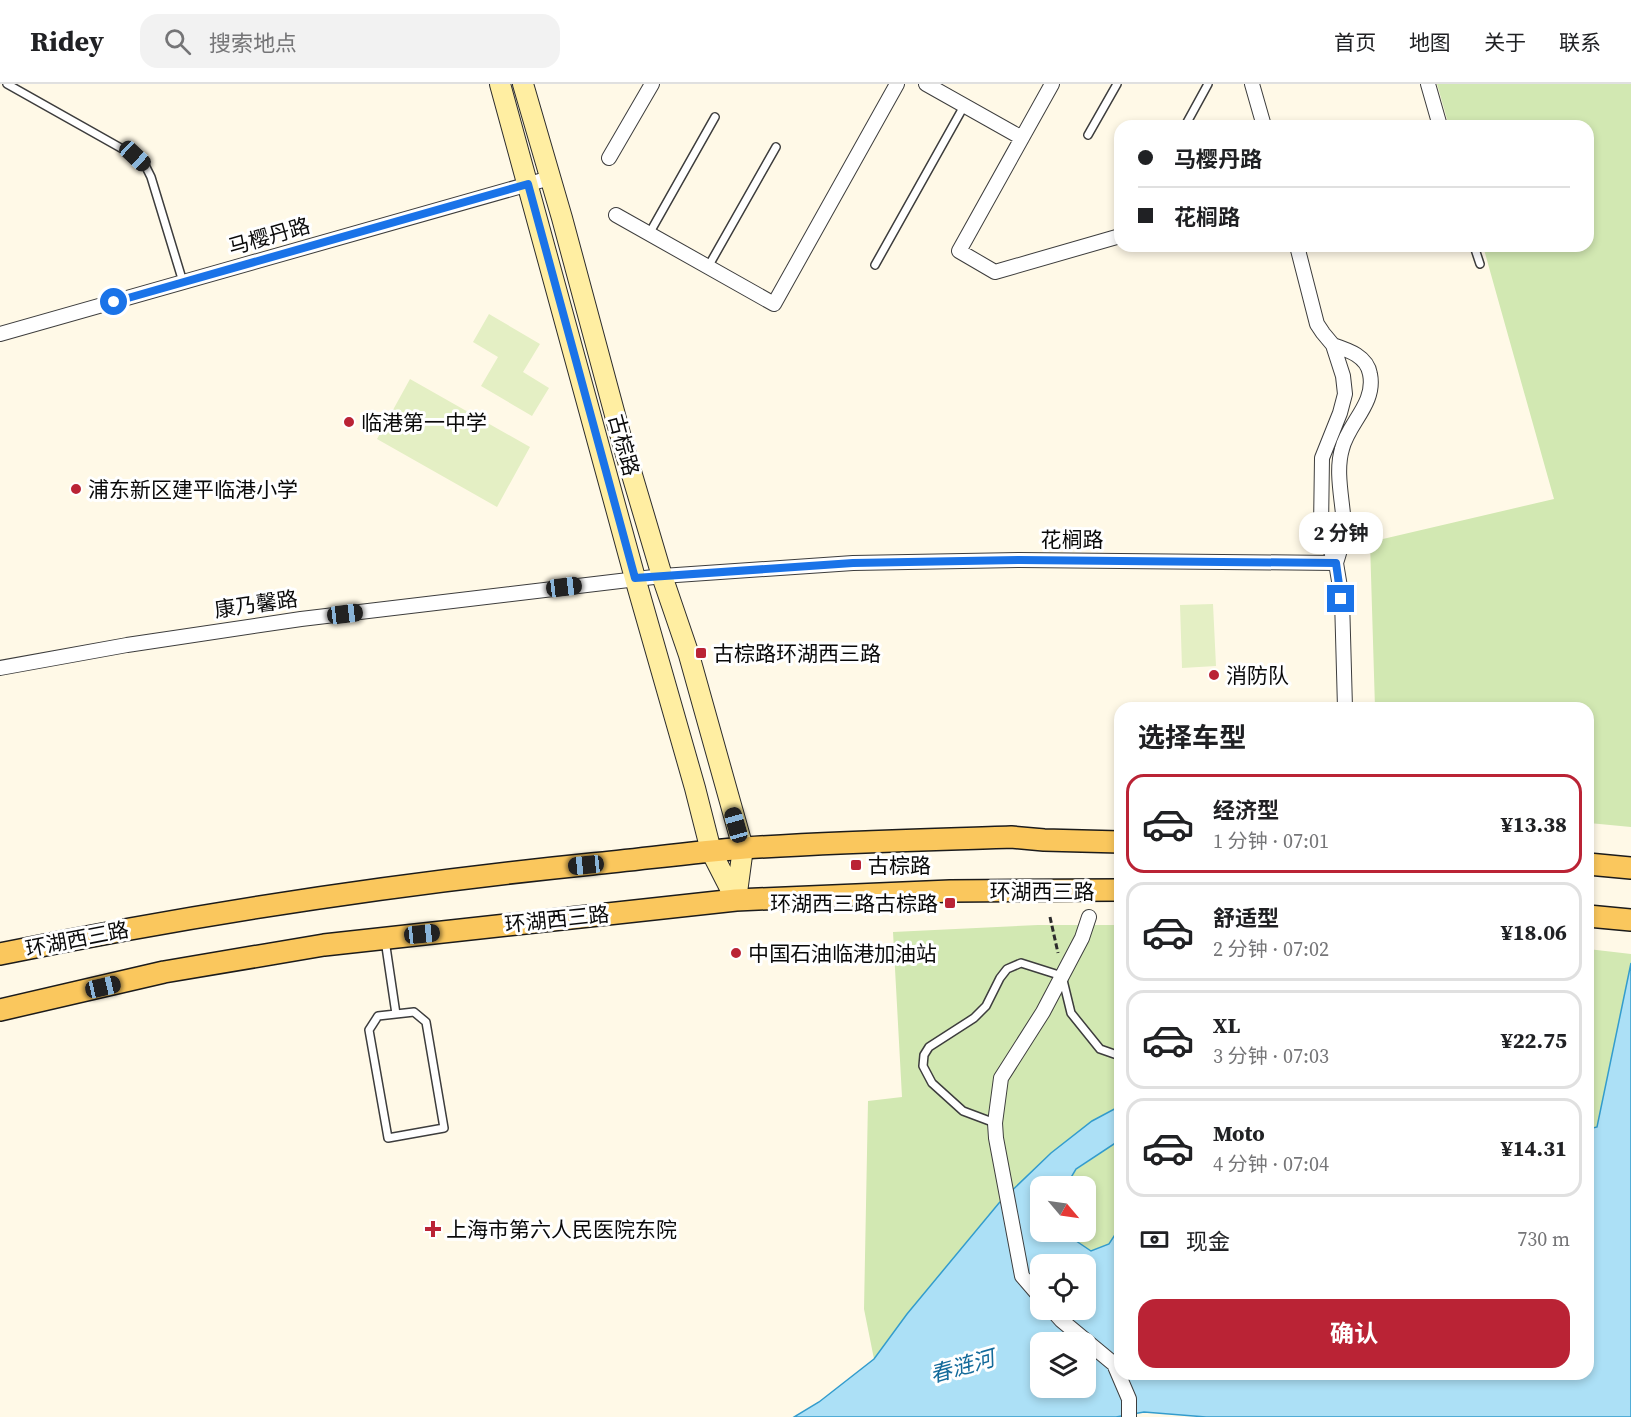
<!DOCTYPE html>
<html lang="zh">
<meta charset="utf-8">
<style>
body{margin:0;font-family:"Source Serif 4","Noto Sans SC",serif;background:#f2f2f2;color:#202124;height:100vh;display:flex;flex-direction:column;font-size:22px;white-space:nowrap}
*{box-sizing:border-box;margin:0}
p{font-size:20px;color:#757577}
.icon{flex:none;width:33px;height:33px;fill:none;stroke:currentColor;stroke-width:2;stroke-linecap:round;stroke-linejoin:round}
.map{position:relative;flex:1;overflow:hidden}
.sheet{position:absolute;left:1114px;top:618px;width:480px;height:678px;display:flex;flex-direction:column;background:#fff;border-radius:18px;box-shadow:0 3px 9px #0003}
.sheet>*{flex:none}
.hud{position:absolute;left:1114px;top:36px;width:480px;height:132px;border-radius:18px;box-shadow:0 3px 9px #0003;display:grid;align-content:center;height:132px;padding:0 24px;background:#fff}
.needle{width:39px;rotate:119deg}
.tools{position:absolute;left:1030px;top:1092px;display:grid;gap:12px}
.tools a{display:grid;place-items:center;width:66px;height:66px;border-radius:12px;background:#fff;box-shadow:0 3px 9px #0003;font-size:30px}
.end{position:absolute;width:27px;height:27px;margin:-14px;border:8px solid #1a73e8;background:#fff;box-shadow:0 0 0 3px #fff}
.from{border-radius:50%}
.bubble{position:absolute;height:42px;border-radius:18px;background:#fff;box-shadow:0 3px 9px #0003;font-size:20px;font-weight:700;line-height:42px;text-align:center}
.car{position:absolute;width:18px;height:36px;margin:-18px -9px;border-radius:8px;box-shadow:0 0 4px 2px #0007;background:linear-gradient(#222 24%,#8ab4d8 0 40%,#222 0 76%,#8ab4d8 0 86%,#222 0)}
.hud b{display:flex;align-items:center;gap:21px;height:57px;font-size:22px}
.hud b+b{border-top:2px solid #e0e0e0}
.hud i{width:15px;height:15px;background:#202124}
ul{padding:0;list-style:none}
li{display:flex;align-items:center;gap:18px;height:99px;margin:0 12px 9px;padding:0 12px;border:3px solid #e0e0e0;border-radius:18px}
li div{flex:1}
li b{display:block;font-size:22px}
li em{font-style:normal;font-weight:700}
li.on{border-color:#ba2335}
li>.icon{width:54px;height:54px;stroke-width:1.5}
h2{padding:0 24px;font-size:27px;line-height:72px}
.pay{display:flex;align-items:center;gap:15px;height:66px;padding:0 24px;font-size:22px}
.pay p{margin-inline-start:auto}
.primary-button{display:flex;gap:12px;margin-top:auto;padding:12px 24px}
.primary-button a{flex:1;height:69px;border-radius:18px;background:#ba2335;color:#fff;font-size:24px;font-weight:700;line-height:69px;text-align:center}
header{display:flex;align-items:center;gap:36px;box-sizing:border-box;height:84px;padding:0 30px;background:#fff;border-bottom:2px solid #e0e0e0}
header strong{font-size:28px}
nav{display:flex;gap:33px;margin-inline-start:auto;font-size:21px}
.search{width:420px;height:54px;background:#f2f2f2;display:flex;align-items:center;gap:15px;box-sizing:border-box;padding:0 21px;border-radius:18px;color:#757577;font-size:22px}
.map>svg:first-child{display:block}
.green{fill:#d2e8b2}
.pitch{fill:#e4efc4}
.water{fill:#ace0f6;stroke:#339ccd;stroke-width:1.5;fill-rule:evenodd}
.lines{fill:none;stroke-linecap:round;stroke-linejoin:round}
.lane-casing{stroke:#3d3d3d;stroke-width:10}
.street-casing{stroke:#3d3d3d;stroke-width:16}
.secondary-casing{stroke:#2c2c2c;stroke-width:22}
.primary-casing{stroke:#1b1b1b;stroke-width:24}
.path{stroke:#2c2c2c;stroke-width:3;stroke-dasharray:6 3;stroke-linecap:butt}
.lane{stroke:#fff;stroke-width:7}
.street{stroke:#fff;stroke-width:14}
.secondary{stroke:#ffeea2;stroke-width:20}
.primary{stroke:#fac75d;stroke-width:21}
.route{stroke:#1a73e8;stroke-width:8}
.poi-dot{fill:#ba2335;stroke:#fff;stroke-width:2}
.labels{text-anchor:middle;dominant-baseline:central;stroke-width:6;stroke-linejoin:round;paint-order:stroke}
.street-label{font-size:21px;fill:#0a0a0a;stroke:#fff}
.poi-label{font-size:21px;fill:#0a0a0a;stroke:#fff;text-anchor:start}
.water-label{font-size:22px;font-style:italic;fill:#146b9b;stroke:#fff}
</style>
<header>
<strong>Ridey</strong>
<div class="search"><svg class="icon" aria-label="search" viewBox="0 0 24 24"><circle cx="10" cy="10" r="6"/><path d="M15 15l6 6"/></svg>搜索地点</div>
<nav><a>首页</a><a>地图</a><a>关于</a><a>联系</a></nav>
</header>
<div class="map">
<svg width="1631" height="1333" viewBox="0 0 1631 1333">
<rect width="100%" height="100%" fill="#fff9e7"/>
<path class="green" d="M1437,0H1631V743L1589,739L1588,624H1375L1370,458L1554,415L1483,162H1588V42H1449Z
M1038,841H1120V1022L1092,1037L1051,1069L999,1119L907,1230L874,1275L864,1225L868,1017L902,1013L893,848Z
M1588,865L1631,870V879L1597,1043L1589,1045Z
M1120,1056V1143L1109,1161L1091,1167L1066,1150L1065,1148H1086V1102H1066L1076,1086Z"/>
<path class="pitch" d="M489,230L540,260L523,288L549,304L532,332L481,302L498,273L473,258Z
M410,295L530,363L497,423L377,355Z
M1213,520L1216,582L1182,584L1180,521Z"/>
<path class="water" d="M1631,879V1333H1206L1144,1328L1116,1333H794L819,1318L874,1275L907,1230L999,1119L1051,1069L1092,1037L1120,1022V1056L1076,1085L1066,1102H1041V1148H1065L1066,1150L1091,1167L1109,1160L1120,1143V1290H1588L1589,1045L1597,1043ZM1041,1180H1086V1226H1041ZM1041,1258H1086V1304H1041Z"/>
<g class="lines">
<defs>
<path id="lane" d="M7,0L135,72L145,81L151,93L183,198
M1185,42L1208,0
M1088,51L1117,0
M649,150L715,33
M1474,162L1480,180
M875,181L964,22
M708,183L776,63
M385,856L396,930
M414,928L426,938L444,1044L388,1054L369,946L378,932Z
M995,1039L963,1027L932,999L923,982L924,971L929,963L974,934L986,922L1000,894L1007,885L1021,879L1062,892L1071,929L1100,965L1120,972"/>
<path id="street" d="M926,0L1022,54
M1052,0L959,167L995,188L1120,152
M1252,0L1264,42
M1428,0L1440,42
M609,74L652,0
M616,131L774,220L897,0
M1297,162L1317,240L1323,249L1333,261L1343,292L1345,310L1340,329L1322,374L1321,444L1336,479
M0,250L550,94
M1333,261C1348,266 1367,272 1370,290C1376,320 1348,339 1342,365C1336,385 1341,409 1343,430C1343,435 1345,442 1344,448C1343,458 1339,469 1336,479
M0,584L127,561L301,535L662,492L853,479L1020,476L1336,479L1342,515L1345,624
M1041,1214L1022,1192L996,1054L995,1039L1001,994L1043,928L1082,854L1089,833
M1052,1226L1061,1236L1114,1280L1129,1315V1333"/>
<path id="secondary" d="M500,0L635,494L695,704L711,767L736,816
M523,0L562,134L622,357L662,492L689,571L743,764L736,816"/>
<path id="primary" d="M1588,780L1631,784
M1588,832L1631,836
M0,870C196,830 393,800 592,780C643,775 694,768 745,764C834,758 922,756 1011,753L1044,756L1120,758
M0,926L164,888L324,861L736,816L950,807L1120,806"/>
</defs>
<use href="#lane" class="lane-casing"/>
<use href="#street" class="street-casing"/>
<use href="#secondary" class="secondary-casing"/>
<use href="#primary" class="primary-casing"/>
<path class="path" d="M1050,833L1058,869"/>
<use href="#lane" class="lane"/>
<use href="#street" class="street"/>
<use href="#secondary" class="secondary"/>
<use href="#primary" class="primary"/>
</g>
<g class="lines">
<path class="route" d="M114,218L528,100L635,494L853,479L1020,476L1336,479L1341,515"/>
</g>
<g class="poi-dot">
<circle cx="349" cy="338" r="6"/>
<circle cx="76" cy="405" r="6"/>
<rect x="695" y="563" width="12" height="12" rx="3"/>
<circle cx="1214" cy="591" r="6"/>
<rect x="850" y="775" width="12" height="12" rx="3"/>
<rect x="944" y="813" width="12" height="12" rx="3"/>
<circle cx="736" cy="869" r="6"/>
<path d="M430 1136h6v6h6v6h-6v6h-6v-6h-6v-6h6z"/>
</g>
<g class="labels">
<g class="street-label">
<text transform="translate(269 152) rotate(-16)">马樱丹路</text>
<text transform="translate(624 361) rotate(75)">古棕路</text>
<text x="1072" y="455">花榈路</text>
<text transform="translate(256 520) rotate(-8)">康乃馨路</text>
<text x="1042" y="807">环湖西三路</text>
<text transform="translate(557 835) rotate(-6)">环湖西三路</text>
<text transform="translate(77 855) rotate(-11)">环湖西三路</text>
</g>
<g class="poi-label">
<text x="361" y="338">临港第一中学</text>
<text x="88" y="405">浦东新区建平临港小学</text>
<text x="713" y="569">古棕路环湖西三路</text>
<text x="1226" y="591">消防队</text>
<text x="868" y="781">古棕路</text>
<text x="938" y="819" text-anchor="end">环湖西三路古棕路</text>
<text x="748" y="869">中国石油临港加油站</text>
<text x="446" y="1145">上海市第六人民医院东院</text>
</g>
<g class="water-label">
<text transform="translate(962 1282) rotate(-16)">春涟河</text>
</g>
</g>
</svg>
<div class="tools">
<a><svg class="needle" viewBox="-14 -14 28 28"><path d="M0-13l5 13h-10z" fill="#e53935"/><path d="M0 13l5-13h-10z" fill="#757577"/></svg></a>
<a><svg class="icon" aria-label="locate" viewBox="0 0 24 24"><circle cx="12" cy="12" r="6"/><path d="M12 2v4M12 18v4M2 12h4M18 12h4"/></svg></a>
<a><svg class="icon" aria-label="layers" viewBox="0 0 24 24"><path d="M12 4l9 5-9 5-9-5zM3 14l9 5 9-5"/></svg></a>
</div>
<i class="end from" style="left:114px;top:218px"></i>
<i class="end" style="left:1341px;top:515px"></i>
<div class="bubble" style="left:1299px;top:428px;width:84px">2 分钟</div>
<i class="car" style="left:135px;top:72px;rotate:133deg"></i>
<i class="car" style="left:564px;top:503px;rotate:83deg"></i>
<i class="car" style="left:345px;top:530px;rotate:83deg"></i>
<i class="car" style="left:736px;top:741px;rotate:344deg"></i>
<i class="car" style="left:586px;top:781px;rotate:264deg"></i>
<i class="car" style="left:422px;top:850px;rotate:84deg"></i>
<i class="car" style="left:103px;top:903px;rotate:77deg"></i>
<div class="hud">
<b><i class="from"></i>马樱丹路</b>
<b><i></i>花榈路</b>
</div>
<section class="sheet">
<h2>选择车型</h2>
<ul>
<li class="on"><svg class="icon" aria-label="car" viewBox="0 0 24 24"><path d="M5 17H2v-5l4-1 3-4h7l3 4 3 1v5h-3M9 17h6M6 11h13"/><circle cx="7" cy="17" r="2"/><circle cx="17" cy="17" r="2"/></svg><div><b>经济型</b><p>1 分钟 · 07:01</p></div><em>¥13.38</em></li>
<li><svg class="icon" aria-label="car" viewBox="0 0 24 24"><path d="M5 17H2v-5l4-1 3-4h7l3 4 3 1v5h-3M9 17h6M6 11h13"/><circle cx="7" cy="17" r="2"/><circle cx="17" cy="17" r="2"/></svg><div><b>舒适型</b><p>2 分钟 · 07:02</p></div><em>¥18.06</em></li>
<li><svg class="icon" aria-label="car" viewBox="0 0 24 24"><path d="M5 17H2v-5l4-1 3-4h7l3 4 3 1v5h-3M9 17h6M6 11h13"/><circle cx="7" cy="17" r="2"/><circle cx="17" cy="17" r="2"/></svg><div><b>XL</b><p>3 分钟 · 07:03</p></div><em>¥22.75</em></li>
<li><svg class="icon" aria-label="car" viewBox="0 0 24 24"><path d="M5 17H2v-5l4-1 3-4h7l3 4 3 1v5h-3M9 17h6M6 11h13"/><circle cx="7" cy="17" r="2"/><circle cx="17" cy="17" r="2"/></svg><div><b>Moto</b><p>4 分钟 · 07:04</p></div><em>¥14.31</em></li>
</ul>
<div class="pay"><svg class="icon" aria-label="cash" viewBox="0 0 24 24"><path d="M3 7h18v10H3z"/><circle cx="12" cy="12" r="2"/></svg>现金<p>730 m</p></div>
<div class="primary-button"><a>确认</a></div>
</section>
</div>
